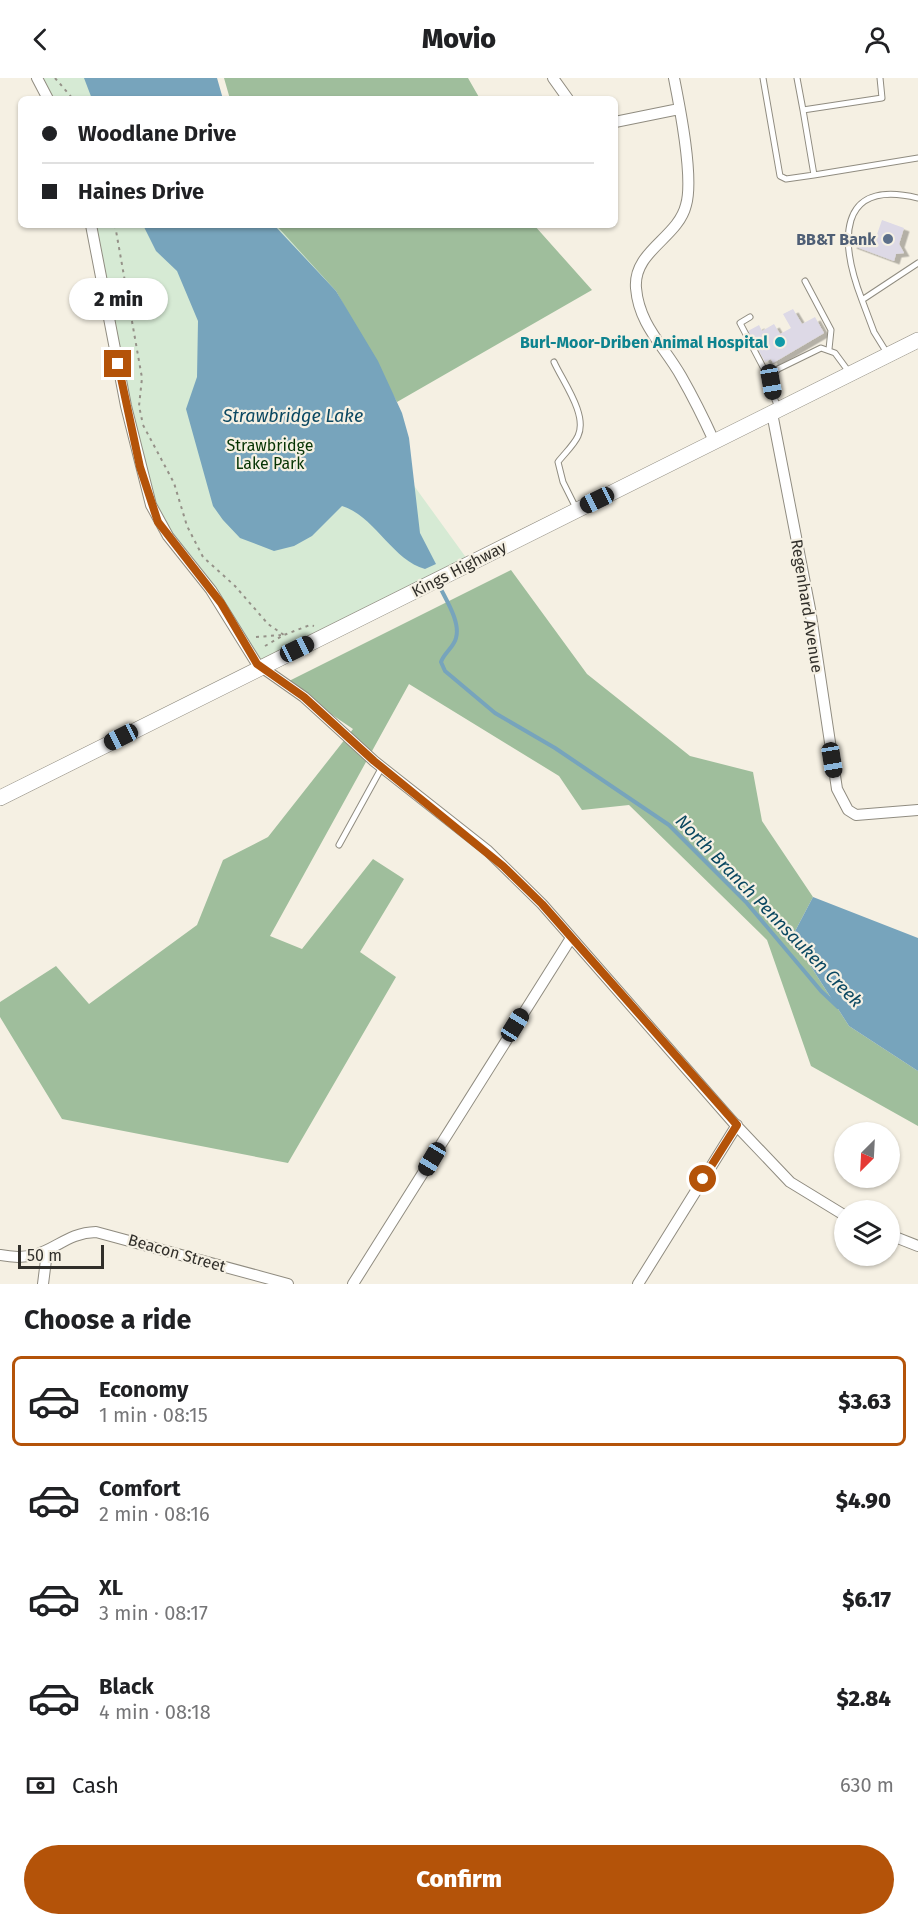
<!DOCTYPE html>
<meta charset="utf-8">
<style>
body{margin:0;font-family:"Fira Sans",sans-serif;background:#f6f6f6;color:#202124;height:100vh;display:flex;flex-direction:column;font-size:22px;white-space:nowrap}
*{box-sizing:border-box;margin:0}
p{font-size:20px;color:#757577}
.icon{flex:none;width:33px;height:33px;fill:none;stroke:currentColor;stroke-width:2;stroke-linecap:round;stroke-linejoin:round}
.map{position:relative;height:1206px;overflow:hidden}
.details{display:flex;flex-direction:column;background:#fff;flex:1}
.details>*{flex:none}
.hud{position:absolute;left:18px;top:18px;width:600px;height:132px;border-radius:9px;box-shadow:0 2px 4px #0004;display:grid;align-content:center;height:132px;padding:0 24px;background:#fff}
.needle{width:39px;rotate:204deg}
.fabs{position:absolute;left:834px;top:1044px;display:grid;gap:12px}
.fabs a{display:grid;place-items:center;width:66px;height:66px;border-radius:50%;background:#fff;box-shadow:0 2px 4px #0004;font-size:30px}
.scale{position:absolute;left:18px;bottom:15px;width:86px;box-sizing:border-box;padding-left:6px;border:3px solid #312f2a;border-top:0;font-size:16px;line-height:21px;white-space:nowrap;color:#312f2a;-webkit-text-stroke:4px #f5f0e3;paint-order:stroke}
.end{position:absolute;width:27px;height:27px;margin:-14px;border:8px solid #b45309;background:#fff;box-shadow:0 0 0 3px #fff}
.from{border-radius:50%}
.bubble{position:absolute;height:42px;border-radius:21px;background:#fff;box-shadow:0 2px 4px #0004;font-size:20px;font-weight:800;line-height:42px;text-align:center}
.car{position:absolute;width:18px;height:36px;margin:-18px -9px;border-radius:8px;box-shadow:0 0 4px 2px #0007;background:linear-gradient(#222 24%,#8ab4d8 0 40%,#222 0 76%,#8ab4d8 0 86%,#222 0)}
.hud b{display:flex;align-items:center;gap:21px;height:57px;font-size:22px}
.hud b+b{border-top:2px solid #e0e0e0}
.hud i{width:15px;height:15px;background:#202124}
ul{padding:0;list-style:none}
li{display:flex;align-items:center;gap:18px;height:90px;margin:0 12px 9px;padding:0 12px;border:3px solid transparent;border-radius:9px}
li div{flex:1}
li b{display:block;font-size:22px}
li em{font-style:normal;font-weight:800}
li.on{border-color:#b45309}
li>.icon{width:54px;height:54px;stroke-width:1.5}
h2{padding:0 24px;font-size:27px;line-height:72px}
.pay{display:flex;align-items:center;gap:15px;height:66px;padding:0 24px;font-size:22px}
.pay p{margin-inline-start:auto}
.button{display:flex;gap:12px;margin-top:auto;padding:12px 24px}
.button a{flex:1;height:69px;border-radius:36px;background:#b45309;color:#fff;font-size:24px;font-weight:800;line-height:69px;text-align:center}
header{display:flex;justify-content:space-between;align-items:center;height:78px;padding:0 24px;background:#fff;font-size:27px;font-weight:800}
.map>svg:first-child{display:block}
.green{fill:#d6ead4}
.forest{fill:#9fbe9c}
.water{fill:#77a4bc}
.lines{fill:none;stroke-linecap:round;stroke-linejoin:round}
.stream{stroke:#77a4bc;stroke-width:4}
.building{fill:#ddd9e6;filter:url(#shadow)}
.lane-casing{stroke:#908c80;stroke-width:7}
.street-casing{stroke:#908c80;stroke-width:12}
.secondary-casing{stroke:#908c80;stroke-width:16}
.path{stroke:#959188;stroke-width:2;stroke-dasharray:3 4.5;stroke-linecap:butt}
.lane{stroke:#fff;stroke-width:5}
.street{stroke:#fff;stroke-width:10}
.secondary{stroke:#fff;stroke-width:15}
.route{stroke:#b45309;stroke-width:8}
.service-dot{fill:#5c6f8a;stroke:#f5f0e3;stroke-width:2}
.culture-dot{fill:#0f9aa8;stroke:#f5f0e3;stroke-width:2}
.labels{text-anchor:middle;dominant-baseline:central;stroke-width:4.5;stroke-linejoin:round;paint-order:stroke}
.service-label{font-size:16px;font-weight:bold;fill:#4e5e75;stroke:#f5f0e3;text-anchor:end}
.culture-label{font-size:16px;font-weight:bold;fill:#0d838f;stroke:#f5f0e3;text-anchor:end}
.park-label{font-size:16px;fill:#063404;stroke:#f5f0e3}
.street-label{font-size:16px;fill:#312f2a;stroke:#f5f0e3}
.water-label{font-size:18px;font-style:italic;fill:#0b4861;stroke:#f5f0e3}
</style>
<header><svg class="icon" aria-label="back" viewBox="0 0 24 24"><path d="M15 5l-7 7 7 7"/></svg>Movio<svg class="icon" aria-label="person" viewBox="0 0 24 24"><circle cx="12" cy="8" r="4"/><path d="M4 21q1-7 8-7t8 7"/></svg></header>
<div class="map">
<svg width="918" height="1206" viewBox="0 0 918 1206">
<defs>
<filter id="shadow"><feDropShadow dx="5.5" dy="3.5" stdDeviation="0" flood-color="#0004"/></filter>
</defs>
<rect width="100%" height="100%" fill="#f5f0e3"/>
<path class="green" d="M35,0H209L218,21H46Z
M91,147H284L330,202L362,264L399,387L470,485L257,586L151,427Z"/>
<path class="forest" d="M224,0H468L480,21H230Z
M276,147H534L592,212L397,324L336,213Z
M511,492L587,596L690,678L753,694L762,743L813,819L792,859L849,948L918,993V1048L811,988L767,862L629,727L582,732L559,698L409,606L270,858L302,871L373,781L404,801L360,874L396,899L288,1085L62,1041L0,939V924L56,888L89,926L197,847L223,782L268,759L353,651L285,605Z"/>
<path class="water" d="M84,0H217L223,21H92Z
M143,147H274L336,213L378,283L402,335L409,360L420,455L436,486L425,491C392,482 375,438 342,428L312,458L294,468L274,473L240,460L223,442L213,428L186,331L197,299L198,243L177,193L156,173Z
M813,819L918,860V993L849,948L792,859Z"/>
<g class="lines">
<path class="stream" d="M438,505C444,519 461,543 456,560C454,569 444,575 441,584L445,593L495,635L555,670L669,747L746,824L821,913L838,929"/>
</g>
<path class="building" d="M882,142L904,150L899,166L904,175L896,176L894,183L851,167L854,158L874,165Z
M793,231L802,246L815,239L824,255L773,285L771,281L765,284L748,253L759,247L762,253L774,246L780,256L791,250L783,236Z"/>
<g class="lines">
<defs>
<path id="lane" d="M763,0L780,98L786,101L814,97
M797,0L803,32
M880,0L882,20L803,32L814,97L918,80
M805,203L831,252L829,271
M862,222C840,165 836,100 918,120
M750,239L740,245L763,289L772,296
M887,275L874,254L862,222L918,185
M554,284C563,304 588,337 578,358C574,367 564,376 558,384L563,404L576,430
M778,329C772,316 767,302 778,291L821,270L835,275L849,294
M339,767L382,689"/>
<path id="street" d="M37,0L48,21
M553,0L568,21
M674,0C680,30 694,100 686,127C678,160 633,173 636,210C639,247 664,268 681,298C693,319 704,341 714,363
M615,44L679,31
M91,147L126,328L151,427L168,458L211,512L257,586L304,619L374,683L488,773L542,826L732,1043L790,1104L844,1137
M772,335L810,531L837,711L848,732L856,737L918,732
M890,1157L918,1168
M0,1177C50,1187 57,1155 96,1154L288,1206
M43,1206L47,1174
M353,1206L571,860
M638,1206L737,1047"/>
<path id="secondary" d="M0,720L918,262"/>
</defs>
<use href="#lane" class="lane-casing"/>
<use href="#street" class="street-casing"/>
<use href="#secondary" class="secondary-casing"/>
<path class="path" d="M55,0L73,21
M115,147L142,300L139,328L142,342
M143,347L174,405L187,448L203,479L235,508L268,546L284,557
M256,559L281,557
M265,568L284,557L310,547L314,548"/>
<use href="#lane" class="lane"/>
<use href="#street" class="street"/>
<use href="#secondary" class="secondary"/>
</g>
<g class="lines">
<path class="route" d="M118,286L140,389L158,444L221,525L257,586L304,619L374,683L503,788L542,826L715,1022L737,1047L703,1101"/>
</g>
<circle class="service-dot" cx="888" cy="161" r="6"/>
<circle class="culture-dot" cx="780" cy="264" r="6"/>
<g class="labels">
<g class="service-label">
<text x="876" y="161">BB&amp;T Bank</text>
</g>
<g class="culture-label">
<text x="768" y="264">Burl-Moor-Driben Animal Hospital</text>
</g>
<g class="park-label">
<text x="270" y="367">Strawbridge<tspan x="270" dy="18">Lake Park</tspan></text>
</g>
<g class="street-label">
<text transform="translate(459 491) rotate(-27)">Kings Highway</text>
<text transform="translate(807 528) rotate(81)">Regenhard Avenue</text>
<text transform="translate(177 1175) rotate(16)">Beacon Street</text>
</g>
<g class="water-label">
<text x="293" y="338">Strawbridge Lake</text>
<text transform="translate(769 833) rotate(46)">North Branch Pennsauken Creek</text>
</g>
</g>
</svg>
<div class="fabs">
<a><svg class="needle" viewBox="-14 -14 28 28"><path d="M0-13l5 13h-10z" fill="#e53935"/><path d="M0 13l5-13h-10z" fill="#757577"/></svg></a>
<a><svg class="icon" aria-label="layers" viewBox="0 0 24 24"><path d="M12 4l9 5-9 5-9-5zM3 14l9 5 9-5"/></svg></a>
</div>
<div class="scale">50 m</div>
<i class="end from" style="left:703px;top:1101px"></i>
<i class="end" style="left:118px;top:286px"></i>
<div class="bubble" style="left:69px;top:200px;width:99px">2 min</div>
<i class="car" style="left:771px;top:304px;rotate:170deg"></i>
<i class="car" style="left:597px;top:422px;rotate:244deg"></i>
<i class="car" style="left:297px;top:571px;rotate:64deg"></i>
<i class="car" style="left:121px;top:659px;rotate:243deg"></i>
<i class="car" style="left:832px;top:682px;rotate:171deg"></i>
<i class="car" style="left:515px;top:947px;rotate:32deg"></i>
<i class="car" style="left:432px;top:1081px;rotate:211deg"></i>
<div class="hud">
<b><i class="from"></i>Woodlane Drive</b>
<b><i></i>Haines Drive</b>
</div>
</div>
<section class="details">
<h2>Choose a ride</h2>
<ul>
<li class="on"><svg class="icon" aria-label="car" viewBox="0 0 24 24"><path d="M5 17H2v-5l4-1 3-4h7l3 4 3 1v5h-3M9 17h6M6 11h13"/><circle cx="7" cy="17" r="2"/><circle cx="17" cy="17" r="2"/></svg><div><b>Economy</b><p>1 min · 08:15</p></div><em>$3.63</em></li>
<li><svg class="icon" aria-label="car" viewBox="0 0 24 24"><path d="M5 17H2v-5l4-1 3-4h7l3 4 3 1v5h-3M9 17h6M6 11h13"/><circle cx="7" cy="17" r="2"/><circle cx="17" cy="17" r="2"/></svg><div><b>Comfort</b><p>2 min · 08:16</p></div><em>$4.90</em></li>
<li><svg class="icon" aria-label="car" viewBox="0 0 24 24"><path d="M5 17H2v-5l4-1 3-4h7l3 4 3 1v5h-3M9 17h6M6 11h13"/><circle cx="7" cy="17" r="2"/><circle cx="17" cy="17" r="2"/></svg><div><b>XL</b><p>3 min · 08:17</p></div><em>$6.17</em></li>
<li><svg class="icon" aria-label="car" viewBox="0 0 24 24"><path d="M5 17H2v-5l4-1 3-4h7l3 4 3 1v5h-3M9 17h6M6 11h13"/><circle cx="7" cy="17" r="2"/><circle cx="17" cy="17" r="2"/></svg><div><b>Black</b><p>4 min · 08:18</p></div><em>$2.84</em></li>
</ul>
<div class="pay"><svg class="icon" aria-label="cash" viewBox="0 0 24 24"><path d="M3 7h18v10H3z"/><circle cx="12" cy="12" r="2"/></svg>Cash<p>630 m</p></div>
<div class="button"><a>Confirm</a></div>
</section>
